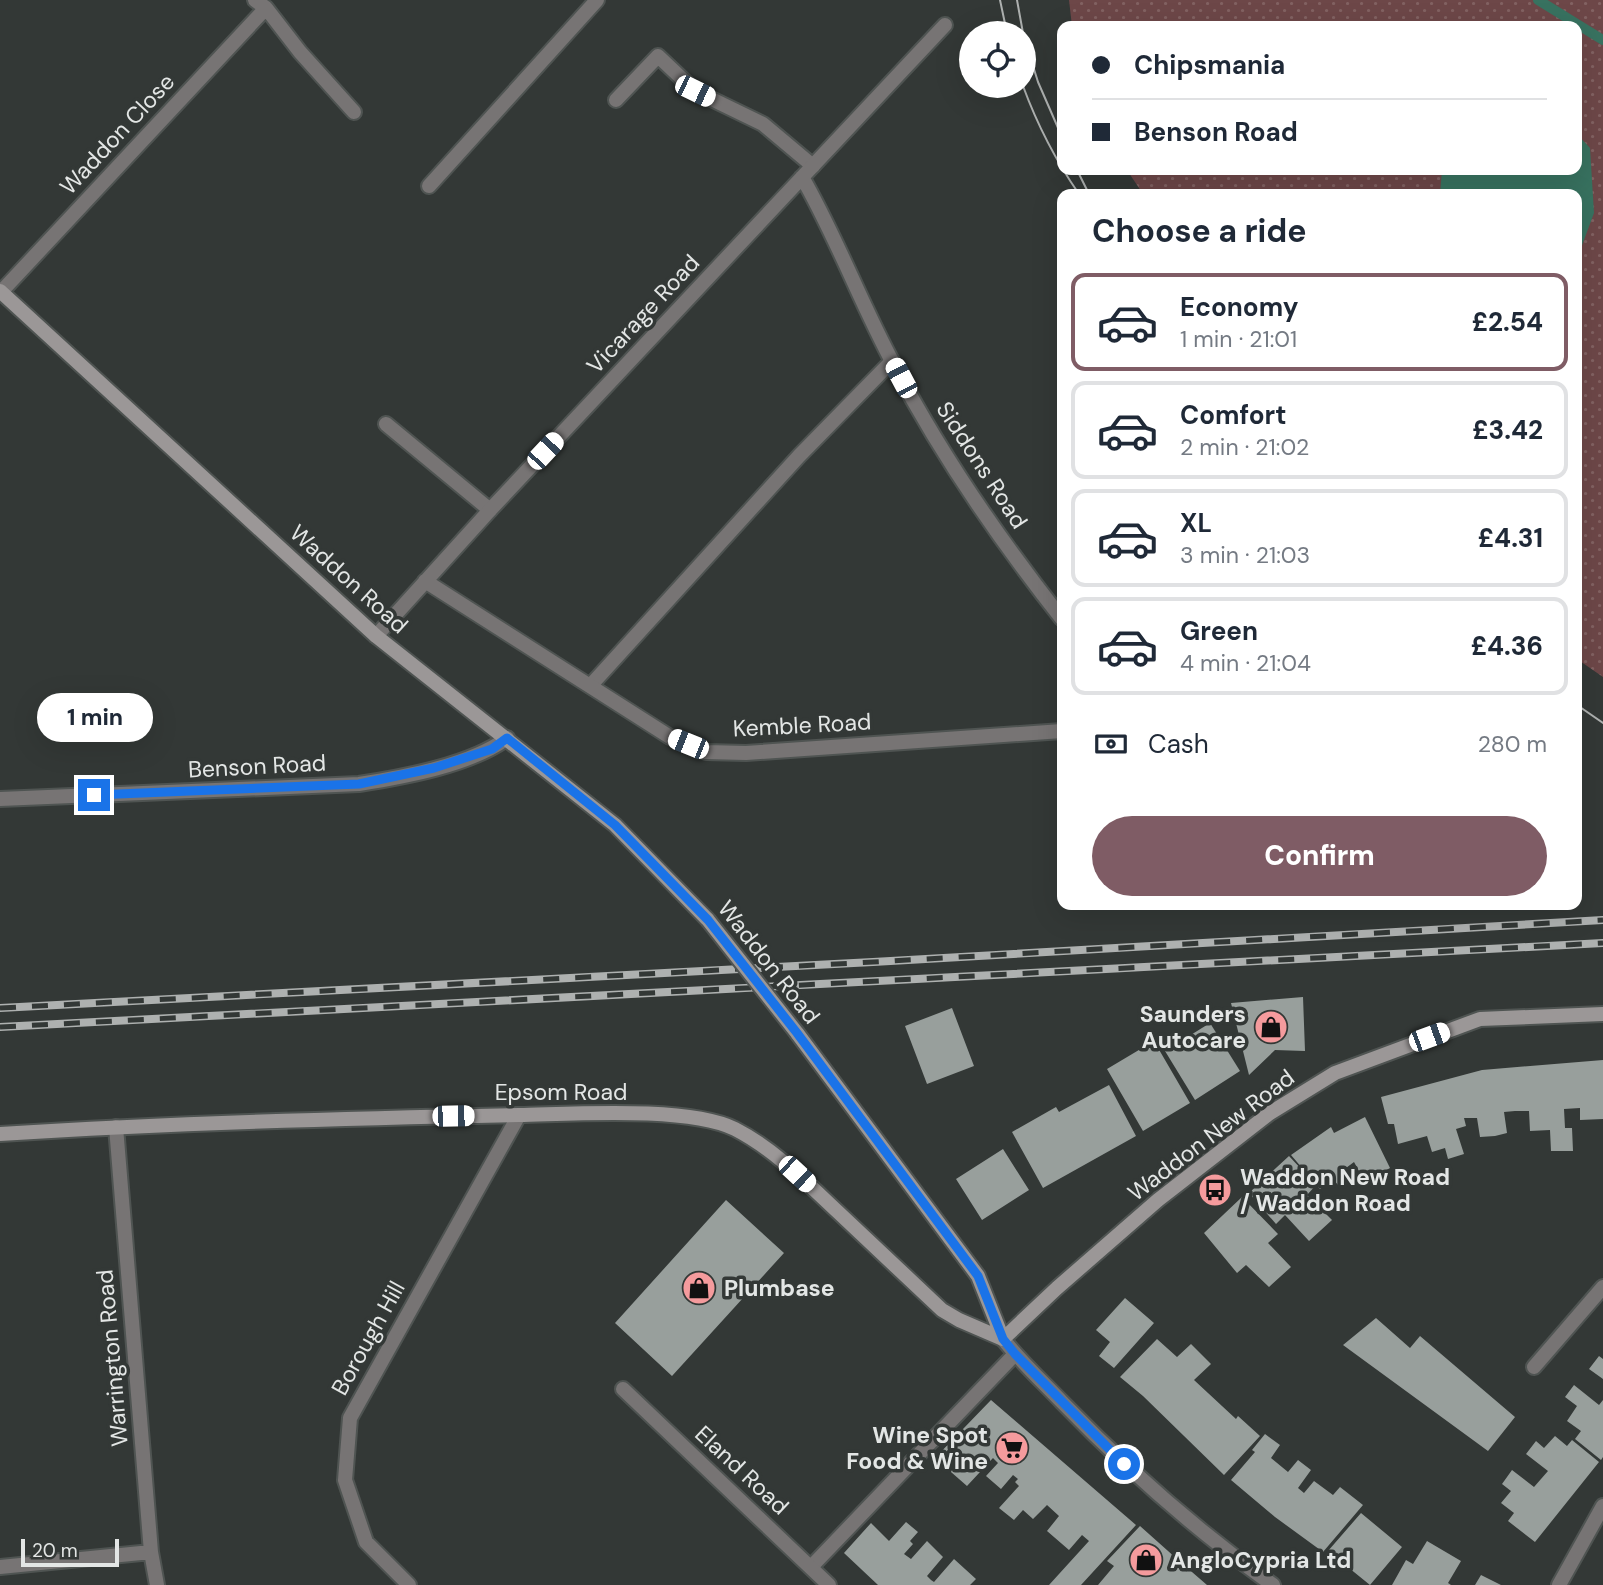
<!DOCTYPE html>
<meta charset="utf-8">
<style>
body{margin:0;font-family:"DM Sans",sans-serif;background:#f6f6f7;color:#1f2937;height:100vh;display:flex;flex-direction:column;font-size:26px;white-space:nowrap}
*{box-sizing:border-box;margin:0}
p{font-size:23px;color:#747a83}
.icon{flex:none;width:38px;height:38px;fill:none;stroke:currentColor;stroke-width:2;stroke-linecap:round;stroke-linejoin:round}
.map{position:relative;flex:1;overflow:hidden}
.panel{position:absolute;left:1057px;top:189px;width:525px;height:721px;display:flex;flex-direction:column;background:#fff;border-radius:14px;box-shadow:0 7px 28px #0002}
.panel>*{flex:none}
.hud{position:absolute;left:1057px;top:21px;width:525px;height:154px;border-radius:14px;box-shadow:0 7px 28px #0002;display:grid;align-content:center;height:154px;padding:0 35px;background:#fff}
.tools{position:absolute;left:959px;top:21px;display:grid;gap:14px}
.tools a{display:grid;place-items:center;width:77px;height:77px;border-radius:50%;background:#fff;box-shadow:0 7px 28px #0002;font-size:35px}
.scale{position:absolute;left:21px;bottom:18px;width:98px;box-sizing:border-box;padding-left:7px;border:4px solid #e3e6e5;border-top:0;font-size:19px;line-height:24px;white-space:nowrap;color:#e3e6e5;-webkit-text-stroke:5px #333836;paint-order:stroke}
.end{position:absolute;width:32px;height:32px;margin:-16px;border:9px solid #1a73e8;background:#fff;box-shadow:0 0 0 4px #fff}
.from{border-radius:50%}
.bubble{position:absolute;height:49px;border-radius:24px;background:#fff;box-shadow:0 7px 28px #0002;font-size:23px;font-weight:800;line-height:49px;text-align:center}
.car{position:absolute;width:21px;height:42px;margin:-21px -10px;border-radius:9px;box-shadow:0 0 5px 2px #0007;background:linear-gradient(#fff 24%,#345 0 40%,#fff 0 76%,#345 0 86%,#fff 0)}
.hud b{display:flex;align-items:center;gap:24px;height:66px;font-size:26px}
.hud b+b{border-top:2px solid #e0e1e3}
.hud i{width:18px;height:18px;background:#1f2937}
ul{padding:0;list-style:none}
li{display:flex;align-items:center;gap:21px;height:98px;margin:0 14px 10px;padding:0 21px;border:4px solid #e0e1e3;border-radius:14px}
li div{flex:1}
li b{display:block;font-size:26px}
li em{font-style:normal;font-weight:800}
li.selected{border-color:#7f5c65}
li>.icon{width:63px;height:63px;stroke-width:1.5}
h2{padding:0 35px;font-size:32px;line-height:84px}
.pay{display:flex;align-items:center;gap:18px;height:77px;padding:0 35px;font-size:26px}
.pay p{margin-inline-start:auto}
.cta{display:flex;gap:14px;margin-top:auto;padding:14px 35px}
.cta a{flex:1;height:80px;border-radius:42px;background:#7f5c65;color:#fff;font-size:28px;font-weight:800;line-height:80px;text-align:center}
.map>svg:first-child{display:block}
.park{fill:url(#park-dots)}
.water{fill:#387260}
.lines{fill:none;stroke-linecap:round;stroke-linejoin:round}
.stream{stroke:#387260;stroke-width:10}
.building{fill:#989f9c}
.lane-casing{stroke:#4f5452;stroke-width:18}
.street-casing{stroke:#4f5452;stroke-width:18}
.secondary-casing{stroke:#4f5452;stroke-width:18}
.lane{stroke:#777474;stroke-width:14}
.street{stroke:#777474;stroke-width:14}
.secondary{stroke:#9b9797;stroke-width:14}
.tram{stroke:#aeb1b0;stroke-width:2}
.rail-casing{stroke:#aeb1b0;stroke-width:8}
.rail{stroke:#333836;stroke-width:5;stroke-dasharray:16;stroke-linecap:butt}
.secondary-bridge-casing{stroke:#4f5452;stroke-width:18;stroke-linecap:butt}
.secondary-bridge{stroke:#9b9797;stroke-width:14}
.route{stroke:#1a73e8;stroke-width:9}
.labels{text-anchor:middle;dominant-baseline:central;stroke-width:7;stroke-linejoin:round;paint-order:stroke}
.street-label{font-size:23px;fill:#e3e6e5;stroke:#333836}
.poi-label{font-size:23px;font-weight:bold;fill:#e3e6e5;stroke:#333836;text-anchor:start}
</style>
<div class="map">
<svg width="1603" height="1585" viewBox="0 0 1603 1585">
<defs>
<pattern id="park-dots" width="8" height="8" patternUnits="userSpaceOnUse" patternTransform="scale(1.75)"><rect width="8" height="8" fill="#6d4748"/><path d="M2 2h.1M6 6h.1" fill="none" stroke="#826262" stroke-width="1.8" stroke-linecap="round"/></pattern>
</defs>
<rect width="100%" height="100%" fill="#333836"/>
<path class="park" d="M1069,0H1603V677L1577,659V194H1143L1127,170H1577V26H1072Z"/>
<path class="water" d="M1577,134L1590,148L1594,213L1577,259V194H1440L1442,170H1577Z"/>
<g class="lines">
<path class="stream" d="M1538,0L1603,40"/>
</g>
<path class="building" d="M1303,997L1305,1051L1275,1050L1249,1075L1231,1003Z
M952,1008L974,1066L927,1084L905,1026Z
M1210,1023L1240,1071L1195,1100L1165,1051Z
M1154,1041L1190,1103L1143,1131L1107,1069Z
M1603,1060V1119L1580,1120V1108L1564,1109L1565,1128H1572L1573,1151H1551L1550,1130L1530,1131L1529,1111H1515L1504,1112L1507,1133L1495,1136L1480,1137L1477,1118H1464L1466,1126L1456,1129L1464,1154L1448,1159L1445,1148L1432,1152L1427,1136L1398,1144L1394,1124H1388L1381,1097L1482,1070Z
M1109,1085L1136,1136L1043,1188L1012,1132L1056,1107L1059,1112Z
M1365,1117L1390,1168L1365,1182L1354,1162L1346,1168L1351,1176L1338,1185L1333,1179L1320,1189L1291,1155L1331,1127L1334,1133Z
M1003,1149L1029,1190L982,1220L956,1179Z
M1289,1156L1316,1185L1307,1195L1332,1220L1309,1241L1285,1215L1276,1224L1249,1193Z
M1242,1197L1278,1234L1268,1243L1291,1267L1269,1287L1246,1265L1237,1273L1204,1233Z
M726,1200L784,1253L672,1376L615,1323Z
M1125,1298L1154,1323L1114,1368L1099,1356L1110,1342L1096,1330Z
M1376,1318L1410,1348L1420,1336L1515,1417L1488,1451L1343,1345Z
M1157,1339L1177,1357L1191,1344L1211,1364L1194,1380L1236,1419L1238,1416L1260,1436L1224,1475L1143,1396L1120,1377Z
M1599,1356L1603,1359V1379L1589,1369Z
M1574,1385L1599,1405L1603,1400V1457L1601,1460L1575,1439L1581,1431L1567,1421L1577,1406L1565,1397Z
M991,1400L1136,1525L1081,1585H1049L1089,1541L1082,1535L1069,1550L1047,1531L1059,1516L1047,1505L1033,1519L1023,1510L1014,1520L999,1508L1019,1486L1015,1482L1018,1479L1013,1475L1001,1489L986,1476L998,1463L993,1458L967,1486L935,1458Z
M1265,1434L1280,1445L1271,1458L1288,1472L1298,1460L1311,1470L1298,1488L1304,1493L1314,1481L1333,1495L1340,1487L1363,1505L1323,1552L1275,1517L1231,1480L1255,1452L1252,1450Z
M1555,1436L1567,1446L1572,1440L1599,1462L1535,1542L1508,1521L1514,1513L1501,1503L1511,1491L1502,1484L1512,1470L1534,1487L1548,1471L1526,1454L1536,1441L1544,1448Z
M1361,1513L1402,1547L1370,1585L1328,1551Z
M906,1522L918,1532L910,1541L913,1544L904,1554L911,1559L927,1541L943,1557L927,1576L931,1580L934,1582L954,1559L976,1579L970,1585H878L844,1553L871,1523L889,1541Z
M1140,1526L1177,1559L1207,1585H1098L1114,1566L1107,1561Z
M1427,1541L1461,1561L1448,1583L1451,1585H1392L1406,1560L1413,1564Z
M1481,1575L1501,1585H1475Z"/>
<g class="lines">
<defs>
<path id="lane" d="M616,100L658,56L695,91L763,124L813,166
M386,424L490,510
M591,685L799,456L892,361
M811,1567L1015,1354"/>
<path id="street" d="M266,8L300,52L354,112
M802,177C837,238 861,304 894,365C941,455 999,539 1062,619
M429,186L597,0
M1,292L266,8L255,0
M425,581L670,737L706,752L746,753L1062,731
M376,636L490,510L945,25
M0,799L359,784C404,777 471,765 507,738
M116,1127L151,1552L157,1585
M1003,1339C1021,1362 1042,1381 1062,1402C1127,1469 1197,1531 1273,1585
M1534,1367L1603,1287
M623,1389L829,1585
M0,1567L151,1552
M409,1585L366,1542L345,1480L350,1418L519,1115
M1559,1585L1603,1506"/>
<path id="secondary" d="M0,291L376,636L615,825L708,920
M797,1033L978,1276L1003,1339
M0,1134C173,1123 346,1118 519,1115C573,1114 688,1106 735,1129C774,1149 806,1182 838,1212C872,1244 907,1277 942,1310L959,1320L1003,1339
M1003,1339L1057,1288L1158,1200L1270,1113L1335,1073L1480,1019L1603,1014"/>
</defs>
<use href="#lane" class="lane-casing"/>
<use href="#street" class="street-casing"/>
<use href="#secondary" class="secondary-casing"/>
<use href="#lane" class="lane"/>
<use href="#street" class="street"/>
<use href="#secondary" class="secondary"/>
<path class="tram" d="M1000,0L1007,33
M1017,0L1023,33
M1024,37L1038,82L1062,137
M1023,86C1037,124 1056,161 1079,194
M1077,170L1089,194
M1577,705L1603,723"/>
<defs>
<path id="rail" d="M0,1008L873,962L1603,920
M0,1027L1603,943"/>
</defs>
<use href="#rail" class="rail-casing"/>
<use href="#rail" class="rail"/>
<defs>
<path id="secondary-bridge" d="M708,920L797,1033"/>
</defs>
<use href="#secondary-bridge" class="secondary-bridge-casing"/>
<use href="#secondary-bridge" class="secondary-bridge"/>
</g>
<g class="lines">
<path class="route" d="M94,795L359,784L434,768L492,749L507,738L615,825L708,920L797,1033L978,1276L1003,1339L1015,1354L1124,1464"/>
</g>
<defs>
<symbol id="shop-disc" viewBox="-11 -11 22 22"><circle r="9.5" fill="#f59b9d" stroke="#333836"/><path d="M-5-2.5h2.3a2.7 3.5 0 0 1 5.4 0H5L5.5 6h-11ZM-1.5-2.5h3a1.5 2.3 0 0 0-3 0Z" fill="#111"/></symbol>
<symbol id="bus-disc" viewBox="-11 -11 22 22"><circle r="9.5" fill="#f59b9d" stroke="#333836"/><path d="M-5-6H5V4H4V6H2V4H-2V6H-4V4H-5ZM-3.5-4V0h7V-4ZM-3.5 1.2v1.5H-2V1.2ZM2 1.2v1.5H3.5V1.2Z" fill="#111"/></symbol>
<symbol id="supermarket-disc" viewBox="-11 -11 22 22"><circle r="9.5" fill="#f59b9d" stroke="#333836"/><path d="M-6-5.5h2.5l.6 2H6L4.5 2H-2.5L-4.4-4H-6ZM-1.5 3.2a1.3 1.3 0 1 0 .1 0ZM3 3.2a1.3 1.3 0 1 0 .1 0Z" fill="#111"/></symbol>
</defs>
<g fill-rule="evenodd">
<use href="#shop-disc" x="1252" y="1008" width="38" height="38"/>
<use href="#bus-disc" x="1196" y="1171" width="38" height="38"/>
<use href="#shop-disc" x="680" y="1269" width="38" height="38"/>
<use href="#supermarket-disc" x="993" y="1429" width="38" height="38"/>
<use href="#shop-disc" x="1127" y="1541" width="38" height="38"/>
</g>
<g class="labels">
<g class="street-label">
<text transform="translate(117 134) rotate(-47)">Waddon Close</text>
<text transform="translate(643 314) rotate(-47)">Vicarage Road</text>
<text transform="translate(982 465) rotate(57)">Siddons Road</text>
<text transform="translate(349 579) rotate(42)">Waddon Road</text>
<text transform="translate(802 725) rotate(-3)">Kemble Road</text>
<text transform="translate(257 766) rotate(-3)">Benson Road</text>
<text transform="translate(769 962) rotate(52)">Waddon Road</text>
<text x="561" y="1092">Epsom Road</text>
<text transform="translate(1211 1135) rotate(-37)">Waddon New Road</text>
<text transform="translate(368 1338) rotate(-61)">Borough Hill</text>
<text transform="translate(112 1358) rotate(-95)">Warrington Road</text>
<text transform="translate(742 1470) rotate(43)">Eland Road</text>
</g>
<g class="poi-label">
<text x="1246" y="1014" text-anchor="end">Saunders<tspan x="1246" dy="26">Autocare</tspan></text>
<text x="1240" y="1177">Waddon New Road<tspan x="1240" dy="26">/ Waddon Road</tspan></text>
<text x="724" y="1288">Plumbase</text>
<text x="988" y="1435" text-anchor="end">Wine Spot<tspan x="988" dy="26">Food &amp; Wine</tspan></text>
<text x="1170" y="1560">AngloCypria Ltd</text>
</g>
</g>
</svg>
<div class="tools">
<a><svg class="icon" aria-label="locate" viewBox="0 0 24 24"><circle cx="12" cy="12" r="6"/><path d="M12 2v4M12 18v4M2 12h4M18 12h4"/></svg></a>
</div>
<div class="scale">20 m</div>
<i class="end from" style="left:1124px;top:1464px"></i>
<i class="end" style="left:94px;top:795px"></i>
<div class="bubble" style="left:37px;top:693px;width:116px">1 min</div>
<i class="car" style="left:695px;top:91px;rotate:116deg"></i>
<i class="car" style="left:901px;top:378px;rotate:332deg"></i>
<i class="car" style="left:545px;top:451px;rotate:43deg"></i>
<i class="car" style="left:688px;top:744px;rotate:292deg"></i>
<i class="car" style="left:1429px;top:1037px;rotate:70deg"></i>
<i class="car" style="left:453px;top:1116px;rotate:89deg"></i>
<i class="car" style="left:797px;top:1174px;rotate:133deg"></i>
<div class="hud">
<b><i class="from"></i>Chipsmania</b>
<b><i></i>Benson Road</b>
</div>
<section class="panel">
<h2>Choose a ride</h2>
<ul>
<li class="selected"><svg class="icon" aria-label="car" viewBox="0 0 24 24"><path d="M5 17H2v-5l4-1 3-4h7l3 4 3 1v5h-3M9 17h6M6 11h13"/><circle cx="7" cy="17" r="2"/><circle cx="17" cy="17" r="2"/></svg><div><b>Economy</b><p>1 min · 21:01</p></div><em>£2.54</em></li>
<li><svg class="icon" aria-label="car" viewBox="0 0 24 24"><path d="M5 17H2v-5l4-1 3-4h7l3 4 3 1v5h-3M9 17h6M6 11h13"/><circle cx="7" cy="17" r="2"/><circle cx="17" cy="17" r="2"/></svg><div><b>Comfort</b><p>2 min · 21:02</p></div><em>£3.42</em></li>
<li><svg class="icon" aria-label="car" viewBox="0 0 24 24"><path d="M5 17H2v-5l4-1 3-4h7l3 4 3 1v5h-3M9 17h6M6 11h13"/><circle cx="7" cy="17" r="2"/><circle cx="17" cy="17" r="2"/></svg><div><b>XL</b><p>3 min · 21:03</p></div><em>£4.31</em></li>
<li><svg class="icon" aria-label="car" viewBox="0 0 24 24"><path d="M5 17H2v-5l4-1 3-4h7l3 4 3 1v5h-3M9 17h6M6 11h13"/><circle cx="7" cy="17" r="2"/><circle cx="17" cy="17" r="2"/></svg><div><b>Green</b><p>4 min · 21:04</p></div><em>£4.36</em></li>
</ul>
<div class="pay"><svg class="icon" aria-label="cash" viewBox="0 0 24 24"><path d="M3 7h18v10H3z"/><circle cx="12" cy="12" r="2"/></svg>Cash<p>280 m</p></div>
<div class="cta"><a>Confirm</a></div>
</section>
</div>
